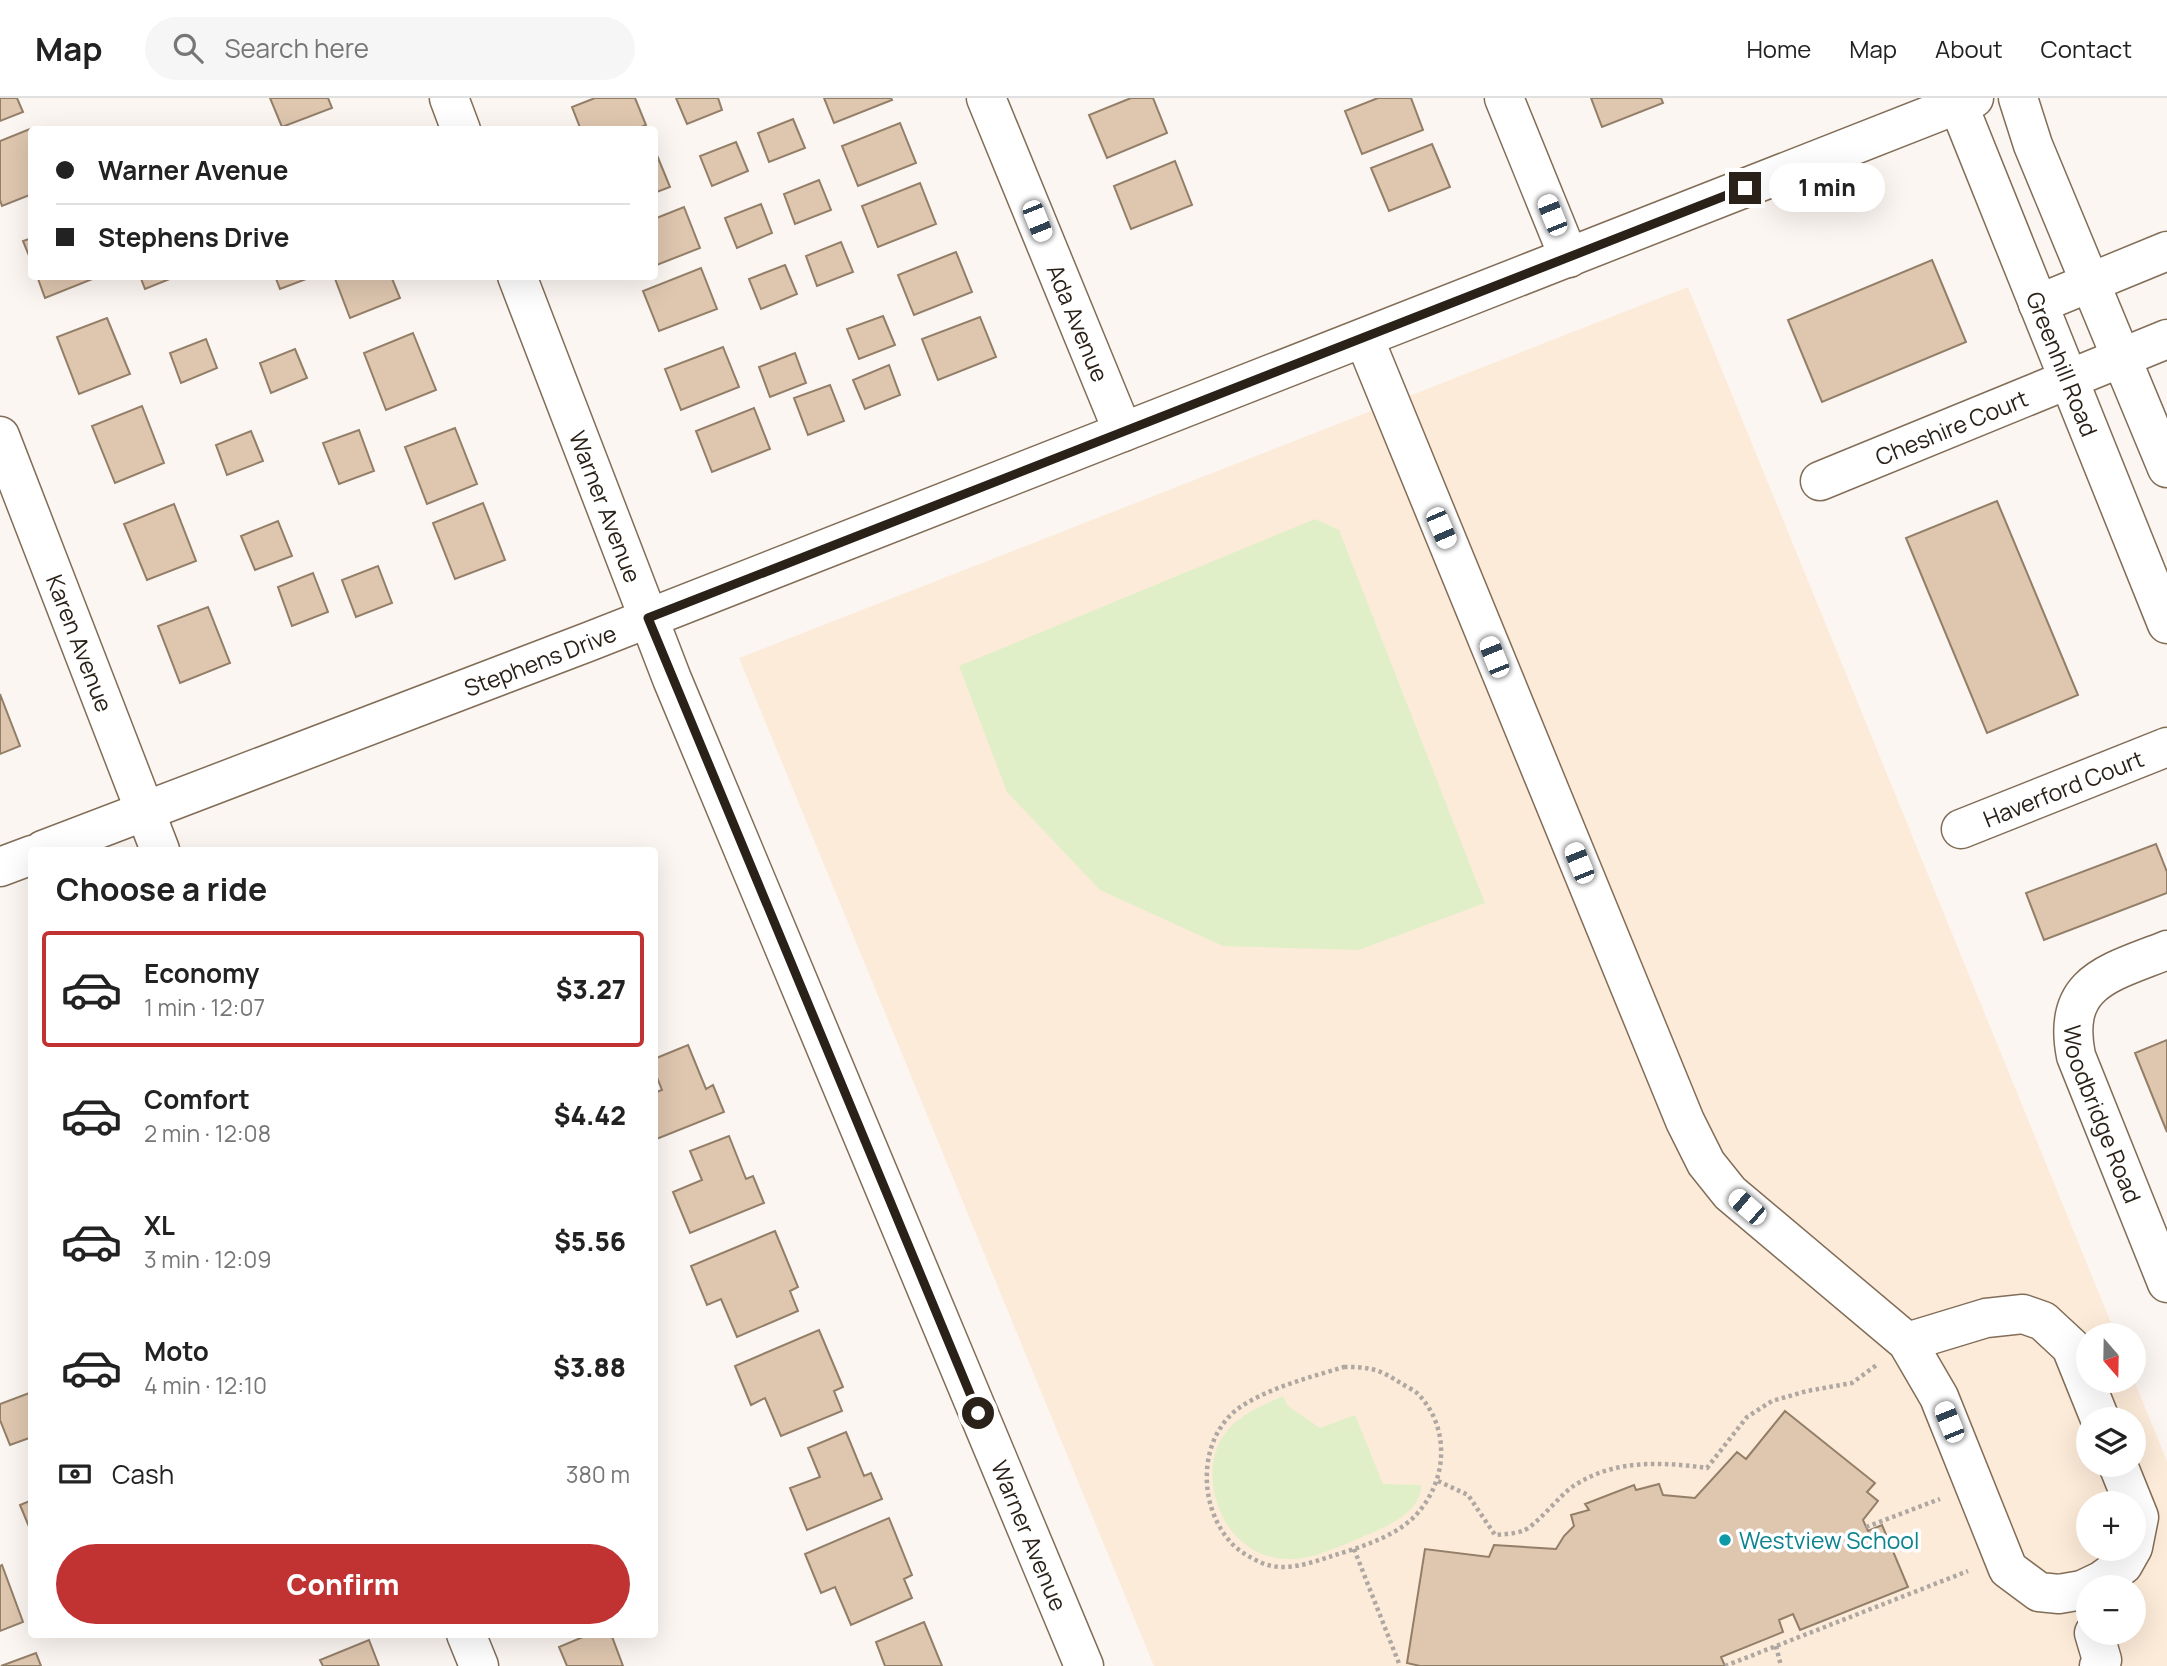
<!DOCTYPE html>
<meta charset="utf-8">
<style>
body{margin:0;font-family:Manrope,sans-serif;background:#f6f6f6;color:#222;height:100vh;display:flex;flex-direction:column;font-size:26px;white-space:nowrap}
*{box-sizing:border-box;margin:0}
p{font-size:23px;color:#767676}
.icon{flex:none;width:38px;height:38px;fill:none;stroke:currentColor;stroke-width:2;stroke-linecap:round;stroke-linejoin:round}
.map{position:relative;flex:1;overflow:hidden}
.details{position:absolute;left:28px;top:749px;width:630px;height:791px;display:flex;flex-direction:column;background:#fff;border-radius:7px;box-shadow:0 7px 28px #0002}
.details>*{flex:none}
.guide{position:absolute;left:28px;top:28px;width:630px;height:154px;border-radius:7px;box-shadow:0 7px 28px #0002;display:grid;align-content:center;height:154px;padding:0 28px;background:#fff}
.needle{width:46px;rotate:160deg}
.fabs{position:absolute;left:2076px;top:1225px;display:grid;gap:14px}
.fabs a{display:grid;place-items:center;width:70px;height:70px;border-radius:50%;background:#fff;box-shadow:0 7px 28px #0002;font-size:35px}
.end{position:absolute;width:32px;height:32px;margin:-16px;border:9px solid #2a2118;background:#fff;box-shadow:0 0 0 4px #fff}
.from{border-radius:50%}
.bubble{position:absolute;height:49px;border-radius:24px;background:#fff;box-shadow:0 7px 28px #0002;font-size:23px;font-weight:800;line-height:49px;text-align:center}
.car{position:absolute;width:21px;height:42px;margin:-21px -10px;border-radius:9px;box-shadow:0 0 5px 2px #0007;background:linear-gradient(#fff 24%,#345 0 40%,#fff 0 76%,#345 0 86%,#fff 0)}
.guide b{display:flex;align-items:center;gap:24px;height:66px;font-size:26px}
.guide b+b{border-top:2px solid #e0e0e0}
.guide i{width:18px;height:18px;background:#222}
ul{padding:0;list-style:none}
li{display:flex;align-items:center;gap:21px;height:116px;margin:0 14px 10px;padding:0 14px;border:4px solid transparent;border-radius:7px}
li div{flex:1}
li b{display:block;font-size:26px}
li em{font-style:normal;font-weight:800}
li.on{border-color:#c13233}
li>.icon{width:63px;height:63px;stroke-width:1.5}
h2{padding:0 28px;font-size:32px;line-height:84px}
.pay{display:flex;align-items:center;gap:18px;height:77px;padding:0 28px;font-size:26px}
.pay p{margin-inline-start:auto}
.cta{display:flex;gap:14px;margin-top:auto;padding:14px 28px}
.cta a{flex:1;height:80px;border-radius:42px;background:#c13233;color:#fff;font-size:28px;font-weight:800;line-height:80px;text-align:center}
header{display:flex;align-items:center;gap:42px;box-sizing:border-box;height:98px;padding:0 35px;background:#fff;border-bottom:2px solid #e0e0e0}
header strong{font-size:33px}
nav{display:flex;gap:38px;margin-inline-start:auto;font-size:24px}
.search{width:490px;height:63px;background:#f6f6f6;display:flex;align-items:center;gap:18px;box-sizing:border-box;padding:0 24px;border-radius:38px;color:#767676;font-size:26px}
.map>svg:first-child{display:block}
.built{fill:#fdebd9;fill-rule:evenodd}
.green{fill:#e0efc8}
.building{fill:#dec6af;stroke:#937e68;stroke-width:2}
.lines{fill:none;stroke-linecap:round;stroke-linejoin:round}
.minor-casing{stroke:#826d57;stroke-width:41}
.path{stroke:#afa8a2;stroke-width:4.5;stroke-dasharray:3.5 3.5;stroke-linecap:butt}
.minor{stroke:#fff;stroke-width:38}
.route{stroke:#2a2118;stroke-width:9}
.culture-dot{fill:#0f9aa8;stroke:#fff;stroke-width:2.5}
.labels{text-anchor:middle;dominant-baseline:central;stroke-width:7;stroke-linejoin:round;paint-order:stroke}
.street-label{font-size:23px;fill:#2a2118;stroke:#fff}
.culture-label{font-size:23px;fill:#0d838f;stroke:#fff;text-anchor:start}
</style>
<header>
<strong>Map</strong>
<div class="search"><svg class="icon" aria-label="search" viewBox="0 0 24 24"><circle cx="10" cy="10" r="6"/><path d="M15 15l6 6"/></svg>Search here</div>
<nav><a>Home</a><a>Map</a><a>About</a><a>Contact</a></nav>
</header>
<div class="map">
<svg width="2167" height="1568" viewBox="0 0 2167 1568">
<rect width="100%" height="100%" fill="#fbf6f1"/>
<path class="built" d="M1688,189L2116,1237H2088V1283H2133V1280L2167,1363V1568H1154L739,560ZM2088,1321H2133V1367H2088ZM2088,1405H2133V1451H2088ZM2088,1489H2133V1535H2088Z"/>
<path class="green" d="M1315,421L1339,432L1485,805L1359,852L1223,848L1100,792L1007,694L959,568Z
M1283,1298L1288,1308L1320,1330L1355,1317L1383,1386L1421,1387C1422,1410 1395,1425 1376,1433C1355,1442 1317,1460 1295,1461C1278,1462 1258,1457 1245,1446C1215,1424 1202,1372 1222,1340C1235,1318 1261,1308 1283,1298Z"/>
<path class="building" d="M0,0H17L23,14L0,23Z
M270,0H328L332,10L282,29Z
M595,0H635L646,27L634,32H581L572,9Z
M676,0H718L722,12L687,26Z
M824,0H891L892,2L834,25Z
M1131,0H1153L1167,35L1107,60L1089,17Z
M1378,0H1411L1423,32L1362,56L1345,13Z
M1591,0H1661L1663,5L1602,29Z
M793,21L805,50L769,64L758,35Z
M900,25L916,65L858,88L842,48Z
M30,31L32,96L2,108L0,102V43Z
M736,44L748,73L712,88L700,58Z
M1432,46L1450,89L1389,113L1371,70Z
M654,50L670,89L654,95Z
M1175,63L1192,107L1131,131L1114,88Z
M819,82L831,112L795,126L784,96Z
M920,85L936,126L878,149L862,108Z
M761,106L772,135L737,150L725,120Z
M684,109L700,150L654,168V121Z
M32,140V165L23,143Z
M841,144L853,174L817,188L806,158Z
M956,154L972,194L914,217L898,177Z
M1932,162L1966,244L1822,304L1788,222Z
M785,167L797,196L761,211L749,181Z
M701,170L717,211L659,233L643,193Z
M37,178H94L95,180L45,200Z
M140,178H177L145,191Z
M275,178H314L280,191Z
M334,178H391L400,200L350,220Z
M883,218L895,247L859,261L847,231Z
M980,219L996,259L938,282L922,241Z
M107,220L130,276L79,296L57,239Z
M413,235L436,292L386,312L364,255Z
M206,241L217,270L181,285L170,255Z
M723,249L739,289L681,312L665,271Z
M295,251L307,280L271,295L260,265Z
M795,255L806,285L770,299L759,269Z
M889,267L900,297L865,311L853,282Z
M830,287L844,323L808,337L794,300Z
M142,308L164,365L115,385L92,328Z
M754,310L770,351L712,374L696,333Z
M455,330L477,386L427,406L405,349Z
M359,332L374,373L339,386L323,345Z
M251,333L263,363L227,377L216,347Z
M1997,403L2078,597L1987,635L1906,440Z
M483,405L505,462L455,481L433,425Z
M174,406L196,463L147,482L124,426Z
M278,423L292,458L255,472L241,438Z
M378,468L392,505L356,519L342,482Z
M313,475L328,514L292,528L278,489Z
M208,509L230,565L180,585L158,528Z
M0,596L20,648L0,656Z
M2156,746L2167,774V795L2044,842L2026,795Z
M2167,942V1034L2135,955Z
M688,947L706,991L713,987L724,1014L654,1042V995L662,992L654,972V961Z
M729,1038L746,1081L753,1078L764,1105L690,1135L673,1094L702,1082L690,1053Z
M775,1133L798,1189L790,1193L798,1213L737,1239L721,1201L707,1207L691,1168Z
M819,1232L843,1289L834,1293L842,1313L781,1338L765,1300L751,1307L735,1268Z
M32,1294V1339L10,1347L0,1322V1306Z
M1785,1313L1875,1385L1867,1394L1878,1403L1863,1422L1868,1433L1882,1427L1908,1489L1800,1532L1793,1516L1779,1522L1783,1534L1721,1559L1725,1568H1420L1407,1565L1425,1451L1489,1459L1494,1447L1556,1451L1564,1438L1574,1428L1571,1417L1589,1412L1585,1406L1634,1387L1636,1392L1659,1386L1663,1397L1695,1400L1737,1354L1746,1361Z
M846,1334L864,1378L871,1375L882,1401L807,1432L790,1390L820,1379L808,1350Z
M32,1402V1436L20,1407Z
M889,1420L912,1477L904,1481L912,1500L851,1527L835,1489L821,1495L805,1456Z
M2,1467L23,1524L0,1533V1468Z
M924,1524L942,1568H885L876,1544Z
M590,1536H611L623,1568H567L559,1549Z
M369,1542L379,1568H323L320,1562Z
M36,1555L41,1568H1Z"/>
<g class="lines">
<defs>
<g id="minor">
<path d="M449,0L461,32"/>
<path id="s1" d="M986,0L1123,334"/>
<path d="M1504,0L1569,160"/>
<path d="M2018,0L2033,47L2167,370"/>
<path id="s2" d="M1958,6L2167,526"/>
<path id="s3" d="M517,178L672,581L1084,1568"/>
<path d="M2038,206L2167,153"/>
<path d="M1364,240L1685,1023L1706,1065L1730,1095L1907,1244L1939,1299L2008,1471L2039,1494L2059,1496L2082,1492L2101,1483L2123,1467L2132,1451"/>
<path id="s4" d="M0,338L160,752"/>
<path id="s5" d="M1820,383L2167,241"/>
<path id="s6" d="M1961,731L2167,649"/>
<path id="s7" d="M43,752L588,544L1974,0"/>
<path d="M0,769L32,757"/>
<path id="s8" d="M2167,852C2110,875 2061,883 2076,958L2167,1185"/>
<path d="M1907,1244L1986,1220L2023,1216L2043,1223L2071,1249L2100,1321"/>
<path d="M2118,1367L2139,1419L2133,1449"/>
<path d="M2094,1535L2102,1562L2099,1568"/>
<path d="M466,1536L479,1568"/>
</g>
</defs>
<use href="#minor" class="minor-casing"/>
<path class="path" d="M1344,1269C1353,1269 1362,1269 1370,1271C1380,1272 1391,1279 1399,1284C1405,1288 1412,1291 1417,1295C1449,1327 1448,1377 1421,1411C1401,1438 1360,1449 1329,1459C1307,1466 1284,1474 1262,1465C1249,1459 1236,1452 1228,1441C1196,1402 1199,1333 1245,1306C1275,1288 1311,1279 1344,1269Z
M1438,1383L1468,1397L1495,1437C1504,1436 1514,1436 1522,1433C1536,1429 1560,1396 1575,1387C1615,1361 1663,1364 1707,1370L1747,1319L1772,1303L1807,1293L1852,1285L1878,1266
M1866,1429L1940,1401
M1354,1451L1400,1568
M1776,1548L1781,1568
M1725,1568L1968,1473"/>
<use href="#minor" class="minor"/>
</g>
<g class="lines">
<path class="route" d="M978,1315L648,520L1745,90"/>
</g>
<circle class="culture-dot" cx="1725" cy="1442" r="7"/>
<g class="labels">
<g class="street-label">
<text stroke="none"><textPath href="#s1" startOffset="243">Ada Avenue</textPath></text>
<text stroke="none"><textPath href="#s2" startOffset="280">Greenhill Road</textPath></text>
<text stroke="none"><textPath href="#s5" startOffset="142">Cheshire Court</textPath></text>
<text stroke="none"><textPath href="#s3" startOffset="247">Warner Avenue</textPath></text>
<text stroke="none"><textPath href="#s4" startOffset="222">Karen Avenue</textPath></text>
<text stroke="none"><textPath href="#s7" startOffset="532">Stephens Drive</textPath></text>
<text stroke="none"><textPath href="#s6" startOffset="110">Haverford Court</textPath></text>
<text stroke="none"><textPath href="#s8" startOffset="222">Woodbridge Road</textPath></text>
<text stroke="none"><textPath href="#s3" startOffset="1360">Warner Avenue</textPath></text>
</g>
<g class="culture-label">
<text x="1739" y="1442">Westview School</text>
</g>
</g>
</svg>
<div class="fabs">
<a><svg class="needle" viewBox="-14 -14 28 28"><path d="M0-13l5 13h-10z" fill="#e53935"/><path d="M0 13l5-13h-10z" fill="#767676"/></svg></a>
<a><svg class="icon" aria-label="layers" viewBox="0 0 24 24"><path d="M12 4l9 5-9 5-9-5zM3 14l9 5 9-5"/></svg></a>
<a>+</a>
<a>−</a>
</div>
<i class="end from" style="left:978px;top:1315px"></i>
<i class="end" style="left:1745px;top:90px"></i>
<div class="bubble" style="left:1769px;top:65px;width:116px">1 min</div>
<i class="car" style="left:1552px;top:117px;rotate:338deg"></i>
<i class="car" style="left:1037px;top:123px;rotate:158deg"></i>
<i class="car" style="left:1441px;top:430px;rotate:157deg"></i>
<i class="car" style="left:1494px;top:559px;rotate:338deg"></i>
<i class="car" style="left:1579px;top:765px;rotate:338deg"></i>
<i class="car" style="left:1747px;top:1109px;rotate:311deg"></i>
<i class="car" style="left:1949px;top:1324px;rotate:338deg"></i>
<div class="guide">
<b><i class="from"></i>Warner Avenue</b>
<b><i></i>Stephens Drive</b>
</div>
<section class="details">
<h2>Choose a ride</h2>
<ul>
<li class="on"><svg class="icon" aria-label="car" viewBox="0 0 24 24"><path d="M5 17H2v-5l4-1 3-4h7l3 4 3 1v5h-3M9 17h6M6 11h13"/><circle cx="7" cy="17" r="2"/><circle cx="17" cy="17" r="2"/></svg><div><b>Economy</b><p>1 min · 12:07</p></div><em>$3.27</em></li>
<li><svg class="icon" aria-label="car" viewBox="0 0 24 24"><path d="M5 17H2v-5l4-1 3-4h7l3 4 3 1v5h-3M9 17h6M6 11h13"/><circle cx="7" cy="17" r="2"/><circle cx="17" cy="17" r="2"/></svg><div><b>Comfort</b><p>2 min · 12:08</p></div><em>$4.42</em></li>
<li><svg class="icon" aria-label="car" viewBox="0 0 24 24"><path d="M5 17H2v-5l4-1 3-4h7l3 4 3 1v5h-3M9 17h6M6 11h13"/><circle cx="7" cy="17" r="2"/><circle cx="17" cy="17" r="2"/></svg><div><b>XL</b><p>3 min · 12:09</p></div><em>$5.56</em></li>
<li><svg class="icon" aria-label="car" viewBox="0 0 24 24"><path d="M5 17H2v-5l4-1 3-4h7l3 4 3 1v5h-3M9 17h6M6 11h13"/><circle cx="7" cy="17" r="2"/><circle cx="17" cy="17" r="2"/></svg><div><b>Moto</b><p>4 min · 12:10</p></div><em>$3.88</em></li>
</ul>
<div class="pay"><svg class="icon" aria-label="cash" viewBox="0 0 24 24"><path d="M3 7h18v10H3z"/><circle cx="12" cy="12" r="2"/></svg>Cash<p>380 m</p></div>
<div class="cta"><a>Confirm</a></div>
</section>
</div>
